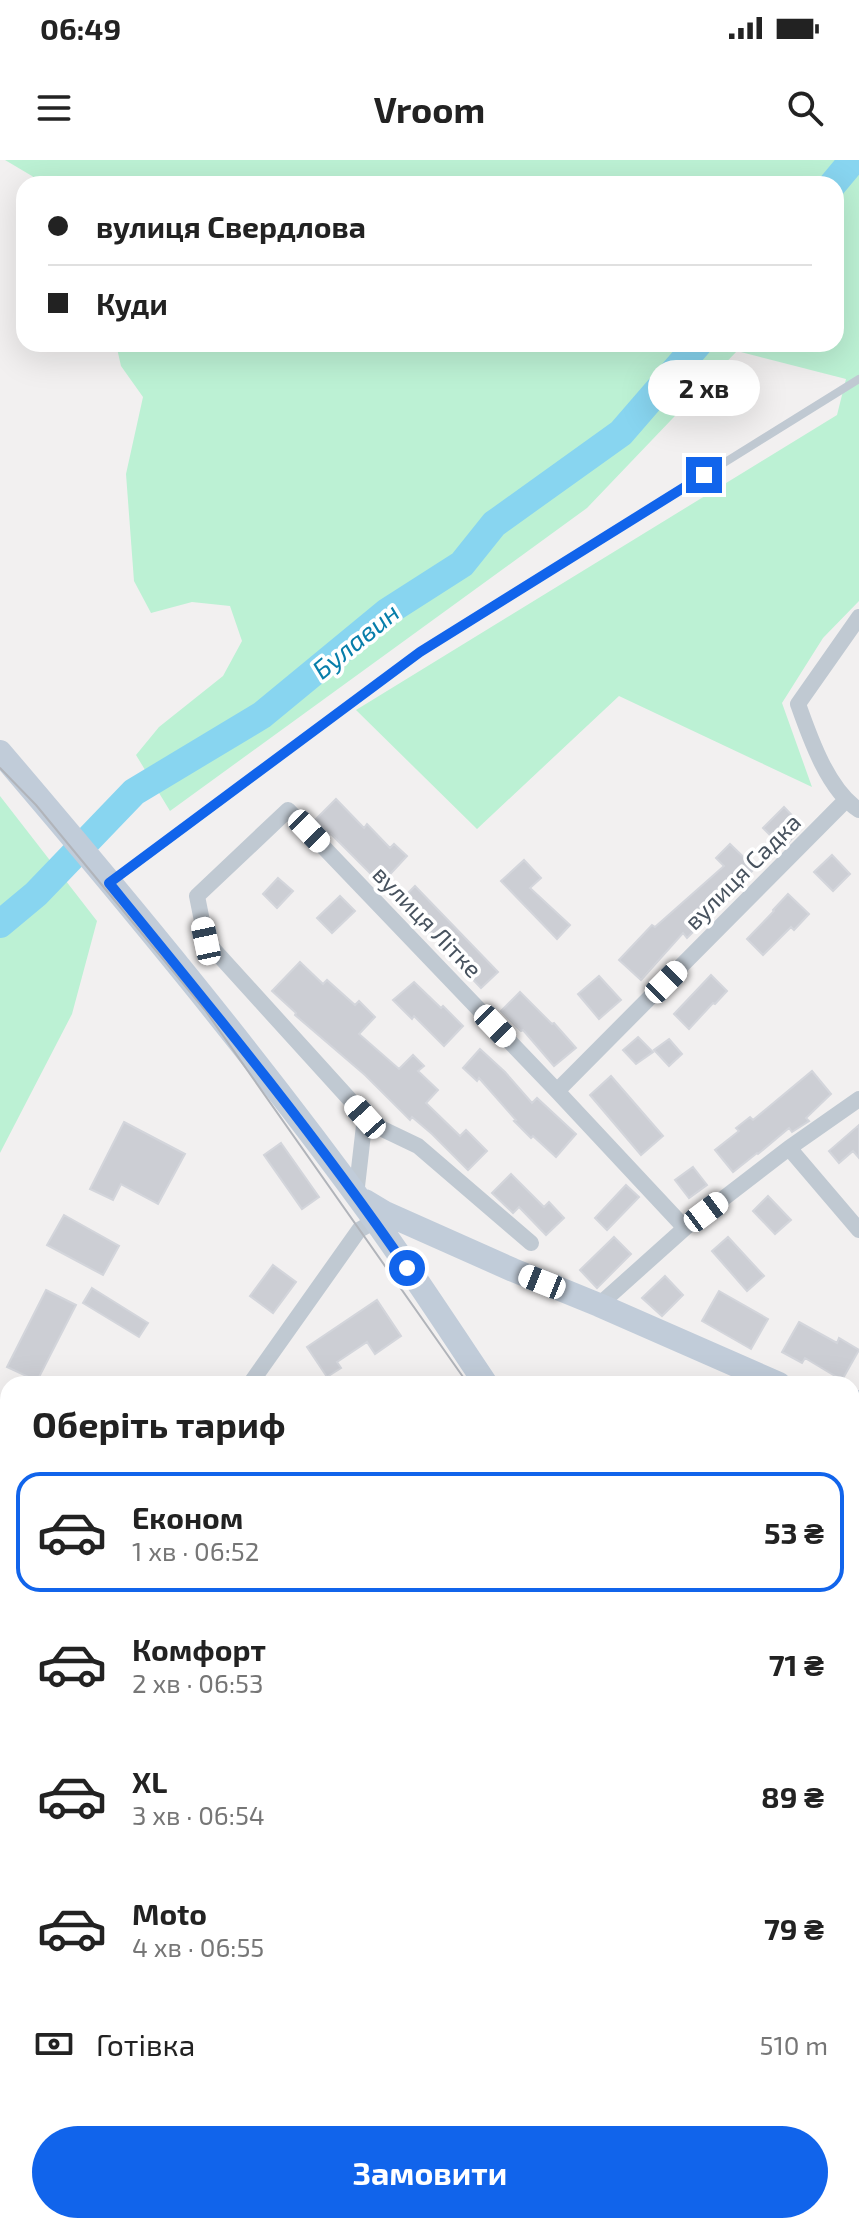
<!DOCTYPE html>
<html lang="uk">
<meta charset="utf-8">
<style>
body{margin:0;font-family:"Exo 2",sans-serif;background:#f2f2f2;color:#222;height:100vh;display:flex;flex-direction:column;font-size:30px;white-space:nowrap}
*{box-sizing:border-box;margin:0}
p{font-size:26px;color:#767676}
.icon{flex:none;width:44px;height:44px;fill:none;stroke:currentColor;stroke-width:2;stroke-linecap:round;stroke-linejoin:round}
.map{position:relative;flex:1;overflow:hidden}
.sheet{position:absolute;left:0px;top:1216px;width:860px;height:858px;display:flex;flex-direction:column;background:#fff;border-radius:24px 24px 0 0;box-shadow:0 8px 32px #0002}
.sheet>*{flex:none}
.guide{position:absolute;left:16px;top:16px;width:828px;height:176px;border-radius:24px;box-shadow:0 8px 32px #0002;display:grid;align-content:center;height:176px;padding:0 32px;background:#fff}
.end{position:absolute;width:36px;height:36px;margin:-18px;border:10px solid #1164eb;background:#fff;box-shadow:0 0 0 4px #fff}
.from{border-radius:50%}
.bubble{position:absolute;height:56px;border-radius:28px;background:#fff;box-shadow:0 8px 32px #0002;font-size:26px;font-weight:700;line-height:56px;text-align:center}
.car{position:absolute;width:24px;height:48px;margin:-24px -12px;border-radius:10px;box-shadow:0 0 6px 2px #0007;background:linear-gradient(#fff 24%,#345 0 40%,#fff 0 76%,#345 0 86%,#fff 0)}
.guide b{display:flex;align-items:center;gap:28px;height:76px;font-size:30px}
.guide b+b{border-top:2px solid #e0e0e0}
.guide i{width:20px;height:20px;background:#222}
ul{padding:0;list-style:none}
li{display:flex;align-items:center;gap:24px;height:120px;margin:0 16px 12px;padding:0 16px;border:4px solid transparent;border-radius:24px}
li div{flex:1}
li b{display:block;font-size:30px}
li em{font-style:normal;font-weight:700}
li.on{border-color:#1164eb}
li>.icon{width:72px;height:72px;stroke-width:1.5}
h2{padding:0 32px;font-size:36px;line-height:96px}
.pay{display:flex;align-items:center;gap:20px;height:88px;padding:0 32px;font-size:30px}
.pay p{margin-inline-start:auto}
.primary-button{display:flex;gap:16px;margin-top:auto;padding:16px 32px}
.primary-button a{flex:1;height:92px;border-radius:48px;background:#1164eb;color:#fff;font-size:32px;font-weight:700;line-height:92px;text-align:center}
.status{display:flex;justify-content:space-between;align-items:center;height:56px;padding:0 40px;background:#fff;direction:ltr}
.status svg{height:22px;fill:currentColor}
header{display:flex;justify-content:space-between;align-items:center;height:104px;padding:0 32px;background:#fff;font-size:36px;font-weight:700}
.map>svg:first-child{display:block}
.education{fill:#e3e1e1}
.green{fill:#bcf1d4}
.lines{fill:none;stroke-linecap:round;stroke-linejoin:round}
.river{stroke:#88d5f0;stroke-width:28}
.building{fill:#ccced4;stroke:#d3d5db;stroke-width:2}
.lane{stroke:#c0c9d2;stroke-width:8}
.street{stroke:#c0c9d2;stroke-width:16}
.secondary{stroke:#c1ccd9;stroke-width:24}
.tram{stroke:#b1b4ba;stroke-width:2}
.route{stroke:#1164eb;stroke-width:10}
.labels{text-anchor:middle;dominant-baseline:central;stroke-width:7;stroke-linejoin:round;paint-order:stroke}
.street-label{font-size:24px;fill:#47525e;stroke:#fff}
.water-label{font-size:26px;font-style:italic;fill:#077eaa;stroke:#fff}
</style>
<div class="status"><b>06:49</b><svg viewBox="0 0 49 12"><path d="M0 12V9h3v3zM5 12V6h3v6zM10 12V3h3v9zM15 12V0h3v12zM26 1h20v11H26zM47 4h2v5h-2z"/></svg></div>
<header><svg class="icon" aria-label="menu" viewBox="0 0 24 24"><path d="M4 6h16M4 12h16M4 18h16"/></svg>Vroom<svg class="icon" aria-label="search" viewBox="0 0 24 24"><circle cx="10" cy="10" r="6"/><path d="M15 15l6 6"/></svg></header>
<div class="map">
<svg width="859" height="2073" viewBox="0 0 859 2073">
<rect width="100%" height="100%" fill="#f2f0f0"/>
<path class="education" d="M0,1267L8,1271V1543L0,1562Z"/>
<path class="green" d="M5,0H859V441L823,478L782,543L812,627L619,536L477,669L356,550L837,255L846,219L737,191L587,348L170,651L136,595L159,567L223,516L242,481L230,446L192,442L151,453L134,421L126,314L143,237L121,206L116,184H836V24H41L32,16Z
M0,636L97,761L72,854L0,993Z"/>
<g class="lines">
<path class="river" d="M833,24L853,0
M0,764L36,734L134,632L262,555L387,452L462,404L494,364L621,273L698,184"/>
</g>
<path class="building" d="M336,639L364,668L367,664L390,688L394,684L407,696L381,724L331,674L328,676L314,661Z
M784,647L803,667L783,688L763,668Z
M730,684L755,708L735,729L705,756L707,758L687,778L683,773L641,820L619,800L652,765L655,767L724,706L716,698Z
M832,695L850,714L833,731L814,712Z
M524,700L541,718L530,728L570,765L557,779L501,721Z
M278,718L293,731L277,748L263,734Z
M415,726L498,812L481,828L399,742Z
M788,734L809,754L794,770L791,767L763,795L747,779L774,751L773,750Z
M340,736L355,751L332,773L317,758Z
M300,802L323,824L327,820L355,845L359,841L375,857L359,874L399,909L413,895L424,906L418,911L438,930L426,943L460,976L466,970L487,991L468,1010L432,974L412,957L410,960L365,915L295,855L296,853L272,831Z
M711,815L727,831L715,844L713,843L689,869L674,854Z
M599,816L621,840L599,859L578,834Z
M414,822L441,848L443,846L463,866L444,886L414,856L412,859L393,840Z
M520,832L552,864L554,863L576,888L554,906L523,870L521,871L501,851Z
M638,877L653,892L636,904L623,890Z
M669,879L682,894L669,906L654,890Z
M480,889L505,912L532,943L537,938L576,974L556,997L533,976L531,978L514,961L516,960L479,918L477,921L463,908Z
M812,911L831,934L806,958L809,961L792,972L789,968L758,994L757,993L733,1012L715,990L739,971L736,968L750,957L753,960Z
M611,916L663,976L641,995L590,935Z
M124,962L185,994L158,1044L121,1024L113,1040L90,1029Z
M859,965V998L853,991L839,1003L829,991Z
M281,983L319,1037L302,1049L264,995Z
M693,1007L707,1025L689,1038L675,1020Z
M511,1014L544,1047L549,1042L564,1058L546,1075L519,1047L513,1053L492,1033Z
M626,1025L639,1037L607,1070L595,1058Z
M768,1036L791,1060L775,1074L753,1051Z
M64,1055L119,1086L103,1115L47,1085Z
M614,1077L631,1094L597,1128L580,1110Z
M728,1077L764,1116L747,1131L712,1091Z
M273,1105L296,1122L273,1153L250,1136Z
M665,1116L683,1135L662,1156L642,1138Z
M92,1128L148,1163L139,1177L83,1143Z
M46,1130L76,1145L37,1221L7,1207Z
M719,1131L768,1159L751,1189L702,1161Z
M377,1140L401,1176L375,1194L367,1182L337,1202L341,1208L327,1217L307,1187Z
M799,1162L837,1183L839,1178L859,1190L842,1220L805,1198L802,1203L782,1192Z"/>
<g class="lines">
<path class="lane" d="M114,720L420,492L859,219
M852,1494L859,1483"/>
<path class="street" d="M859,457L798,544C810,578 828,630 859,650
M557,931L845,641
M789,988L859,1070
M356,1035L365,957
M531,1083L418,986L372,964L206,781L197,736L288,650L557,931L685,1068
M599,1145L685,1068L789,988L859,939
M250,1224L359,1070L375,1061
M852,1298L859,1302
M0,1586L8,1568
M852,1908L859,1913"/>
<path class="secondary" d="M0,592C129,743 257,898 374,1059C413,1113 449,1169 486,1224
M365,1041L385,1053L513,1110L599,1145L779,1224
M852,1248L859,1242
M852,1589L859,1594
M0,1846H8"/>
<path class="tram" d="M0,608L36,645L205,850L468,1224
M852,1608L859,1613"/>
</g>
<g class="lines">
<path class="route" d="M407,1108C315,974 212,849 109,723L420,492L704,315"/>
</g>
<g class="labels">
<g class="street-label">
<text transform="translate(742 711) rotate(-45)">вулиця Садка</text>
<text transform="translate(428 761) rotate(46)">вулиця Літке</text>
</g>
<g class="water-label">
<text transform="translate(355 480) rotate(-39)">Булавин</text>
</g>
</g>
</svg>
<i class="end from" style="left:407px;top:1108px"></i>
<i class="end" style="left:704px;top:315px"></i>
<div class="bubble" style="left:648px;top:200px;width:112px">2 хв</div>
<i class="car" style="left:309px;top:671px;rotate:136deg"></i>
<i class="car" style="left:206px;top:781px;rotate:348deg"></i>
<i class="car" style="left:666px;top:822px;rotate:45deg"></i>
<i class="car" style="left:495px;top:866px;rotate:136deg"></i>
<i class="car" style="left:365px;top:957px;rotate:318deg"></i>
<i class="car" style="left:706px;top:1052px;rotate:53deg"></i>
<i class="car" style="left:542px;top:1122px;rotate:292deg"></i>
<div class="guide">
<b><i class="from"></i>вулиця Свердлова</b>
<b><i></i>Куди</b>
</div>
<section class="sheet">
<h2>Оберіть тариф</h2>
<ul>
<li class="on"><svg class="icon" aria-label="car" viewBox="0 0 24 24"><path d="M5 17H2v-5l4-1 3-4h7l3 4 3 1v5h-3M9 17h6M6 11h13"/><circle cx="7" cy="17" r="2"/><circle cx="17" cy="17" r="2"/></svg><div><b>Економ</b><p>1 хв · 06:52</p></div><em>53 ₴</em></li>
<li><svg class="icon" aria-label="car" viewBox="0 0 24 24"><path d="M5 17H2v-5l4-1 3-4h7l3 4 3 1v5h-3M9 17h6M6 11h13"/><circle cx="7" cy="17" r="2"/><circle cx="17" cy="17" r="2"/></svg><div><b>Комфорт</b><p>2 хв · 06:53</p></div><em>71 ₴</em></li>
<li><svg class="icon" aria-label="car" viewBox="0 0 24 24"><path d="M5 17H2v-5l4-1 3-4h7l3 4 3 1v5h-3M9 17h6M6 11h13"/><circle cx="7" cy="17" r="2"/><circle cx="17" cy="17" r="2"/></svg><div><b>XL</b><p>3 хв · 06:54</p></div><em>89 ₴</em></li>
<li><svg class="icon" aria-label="car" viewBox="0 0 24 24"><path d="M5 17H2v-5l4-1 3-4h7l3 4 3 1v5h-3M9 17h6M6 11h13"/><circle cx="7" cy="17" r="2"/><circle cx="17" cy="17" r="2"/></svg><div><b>Moto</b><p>4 хв · 06:55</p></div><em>79 ₴</em></li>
</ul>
<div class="pay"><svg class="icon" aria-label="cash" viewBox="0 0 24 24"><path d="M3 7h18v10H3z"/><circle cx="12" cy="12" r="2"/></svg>Готівка<p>510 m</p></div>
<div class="primary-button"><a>Замовити</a></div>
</section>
</div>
